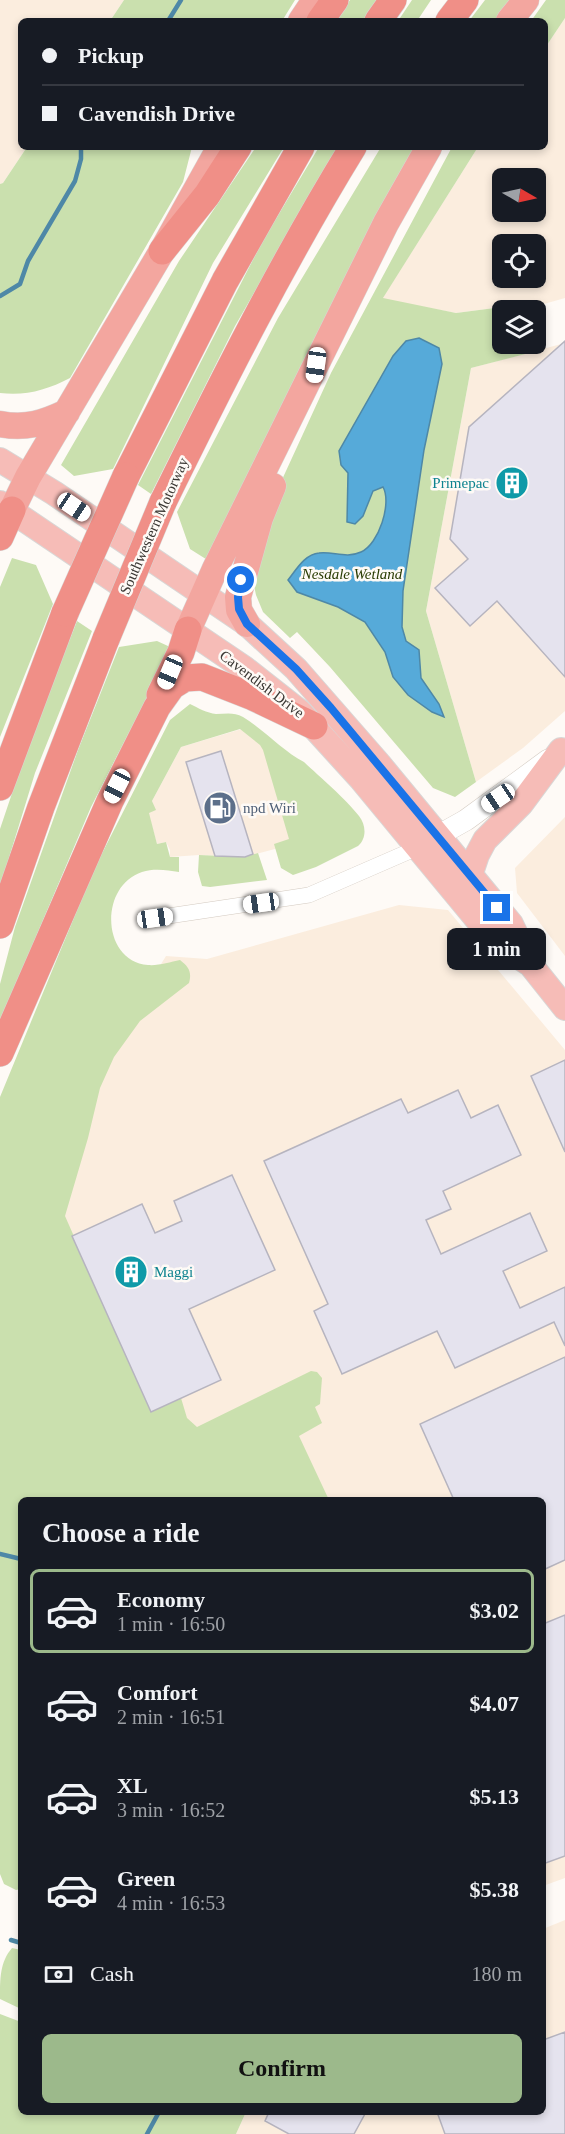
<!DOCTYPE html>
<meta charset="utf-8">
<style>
body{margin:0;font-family:Georgia,serif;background:#20242c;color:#f1f3f6;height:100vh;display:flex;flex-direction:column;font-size:22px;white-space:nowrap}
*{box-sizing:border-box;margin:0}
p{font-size:20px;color:#9ea1a6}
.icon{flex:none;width:33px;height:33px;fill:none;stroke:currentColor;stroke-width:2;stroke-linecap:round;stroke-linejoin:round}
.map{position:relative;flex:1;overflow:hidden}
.side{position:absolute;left:18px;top:1497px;width:528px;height:618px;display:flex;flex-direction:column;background:#171b24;border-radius:9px;box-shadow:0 3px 9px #0003}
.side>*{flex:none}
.guide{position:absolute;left:18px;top:18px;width:530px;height:132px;border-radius:9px;box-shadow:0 3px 9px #0003;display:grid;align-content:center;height:132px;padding:0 24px;background:#171b24}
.needle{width:39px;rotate:99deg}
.controls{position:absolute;left:492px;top:168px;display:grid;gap:12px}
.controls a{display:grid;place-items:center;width:54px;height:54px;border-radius:9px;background:#171b24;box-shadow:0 3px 9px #0003;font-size:30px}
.end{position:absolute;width:27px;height:27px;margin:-14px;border:8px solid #1a73e8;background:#fff;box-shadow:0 0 0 3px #fff}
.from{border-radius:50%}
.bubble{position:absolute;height:42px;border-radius:9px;background:#171b24;box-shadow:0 3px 9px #0003;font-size:20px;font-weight:600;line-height:42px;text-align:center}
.car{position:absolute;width:18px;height:36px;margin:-18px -9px;border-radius:8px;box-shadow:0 0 4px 2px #0007;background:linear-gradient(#fff 24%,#345 0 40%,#fff 0 76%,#345 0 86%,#fff 0)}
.guide b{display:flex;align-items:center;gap:21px;height:57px;font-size:22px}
.guide b+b{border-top:2px solid #363941}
.guide i{width:15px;height:15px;background:#f1f3f6}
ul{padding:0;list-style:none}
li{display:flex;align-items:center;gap:18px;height:84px;margin:0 12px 9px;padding:0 12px;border:3px solid transparent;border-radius:9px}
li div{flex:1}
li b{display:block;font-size:22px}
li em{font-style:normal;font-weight:600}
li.on{border-color:#9cb98b}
li>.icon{width:54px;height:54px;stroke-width:1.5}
h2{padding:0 24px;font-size:27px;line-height:72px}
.pay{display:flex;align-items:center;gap:15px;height:66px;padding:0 24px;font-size:22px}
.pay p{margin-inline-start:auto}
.cta{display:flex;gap:12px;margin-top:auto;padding:12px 24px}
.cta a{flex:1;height:69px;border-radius:9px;background:#9cb98b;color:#111;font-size:24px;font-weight:600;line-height:69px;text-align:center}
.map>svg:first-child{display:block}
.built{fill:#fbedde;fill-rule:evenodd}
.green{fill:#cae0ae}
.water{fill:#56aad9;stroke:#4e88a7;stroke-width:1.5}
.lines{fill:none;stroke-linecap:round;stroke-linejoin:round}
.stream{stroke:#4e88a7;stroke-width:4.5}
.building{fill:#e5e3ee;stroke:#b6b4bf;stroke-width:1.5}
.minor-casing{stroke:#d3cac1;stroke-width:16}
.secondary-casing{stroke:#d3cac1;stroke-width:22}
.primary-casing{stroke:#d8d7d6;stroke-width:26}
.trunk-casing{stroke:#d8d7d6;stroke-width:27}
.motorway-casing{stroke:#d8d7d6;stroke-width:28}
.minor{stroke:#fff;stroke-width:15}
.secondary{stroke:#fff;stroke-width:21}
.primary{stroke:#f6bcb7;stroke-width:24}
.trunk{stroke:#f3a69f;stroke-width:26}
.motorway{stroke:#f08f87;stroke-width:27}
.motorway-bridge-casing{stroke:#d8d7d6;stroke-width:28;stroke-linecap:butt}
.motorway-bridge{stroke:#f08f87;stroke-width:27}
.route{stroke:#1a73e8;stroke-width:8}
.labels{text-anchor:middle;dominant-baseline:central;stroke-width:5;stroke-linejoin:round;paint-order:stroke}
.culture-label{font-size:15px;fill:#0d838f;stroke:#fefaf6;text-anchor:end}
.street-label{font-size:15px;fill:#3a3733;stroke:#fefaf6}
.park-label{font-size:15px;font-style:italic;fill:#283b02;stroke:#fefaf6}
.service-label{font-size:15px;fill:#4e5e75;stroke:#fefaf6;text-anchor:start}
</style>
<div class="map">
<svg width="565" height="2134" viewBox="0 0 565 2134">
<rect width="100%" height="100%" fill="#fefaf6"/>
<path class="built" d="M0,0H124L110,21H21V147H27L3,183L0,184Z
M565,18V298L544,304H525L456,313L382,299L478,147H544L545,48ZM502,178H536V212H502ZM502,244H536V278H502Z
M565,343V711L523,748L476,782L426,611L471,368Z
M245,728L294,757V844L245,857L199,855L170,857V850L166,842L157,844L148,812L155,810L152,801L181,747Z
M565,817V956L517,893L515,868Z
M399,905L448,910L565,1050V1878L543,1886V1500H141L0,1168L148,985L166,956L207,959Z
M565,1920V2134H236L246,2112H543V1929Z"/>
<path class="green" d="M124,0H295L282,21H110Z
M350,0H379L365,21H336Z
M412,0H431L417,21H398Z
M485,0H513L499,21H469Z
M546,0H565V18L545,48L544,21H531Z
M27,147H192L183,182L70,378C47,390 26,396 0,393V184L3,183Z
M256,147H284L213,263L113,469L74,476L61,465L179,261Z
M319,147H338L235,326L151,494L138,485L262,242Z
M381,147H415L209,561L190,549L177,512L278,318Z
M452,147H478L383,298L456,313L525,304L526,310H502V344H532L533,352L471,368L426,611L476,782L455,797L433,788L330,667L297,632L290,638L263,612L256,595L252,576L280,484L331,373Z
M12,558L36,565L53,604L0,737V587Z
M77,621L92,631L35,773L0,887V829L31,737Z
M157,641L168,646L171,650L91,807L21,972L0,1029V984L15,927L78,750L119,647Z
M190,704C198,708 207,713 216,714C226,714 234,712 243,717C264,730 284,752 304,762C320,777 346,799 359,816C366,825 367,838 358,846L316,867L293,875L281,868L274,844L289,839L263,750L260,745L240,729L181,747L152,801L156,810L149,813L157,844L166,842L170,857H179V872C167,870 154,868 142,872C99,886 101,961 148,965C158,966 170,962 180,960C189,967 192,972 189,983L140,1021L114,1057L100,1088L88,1138L65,1216L151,1411L181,1398L187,1418L197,1427L311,1371L317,1372L322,1378L320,1404L315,1407L322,1423L299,1436L329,1500H21V1889L16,1890L4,1884L0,1874V1097L94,869L170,720Z
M258,853L267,880L210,887L202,886L198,872L199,855L245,857Z
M12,1948L21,1950V2009L0,1999C0,1978 0,1962 12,1948Z
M0,2014L21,2022V2112H246L236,2134H0Z"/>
<path class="water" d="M419,338L439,348L442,364L424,450L403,591L402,627L406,641L419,650L421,678L439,704L444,717L432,712L408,695L393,677L385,652L365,622L338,607L297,592L288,580C296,570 305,554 319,553C333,551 346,559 361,552C379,544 392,503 383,487L373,491L363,516L355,524L347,522L348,473L341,465L339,451L393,356L406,341Z"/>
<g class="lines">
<path class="stream" d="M168,21L181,0
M0,296L20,284L28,261L75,181L81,159V147
M0,1554L21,1559
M11,1940L21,1943
M147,2134L159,2112"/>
</g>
<path class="building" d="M565,341V677L497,601L470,626L435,588L468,559L450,539L469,427Z
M221,751L253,854L245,857L215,856L186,762Z
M565,1060V1152L531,1076Z
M458,1090L471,1118L498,1105L521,1155L443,1191L451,1209L426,1220L441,1254L530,1213L547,1251L503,1271L520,1308L565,1287V1346L554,1322L455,1368L437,1331L342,1374L314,1311L328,1304L264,1161L401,1099L408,1113Z
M232,1175L275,1270L189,1309L221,1380L151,1412L72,1236L142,1204L155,1233L182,1221L174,1201Z
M565,1357V1560L543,1570V1500H454L420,1424Z
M565,1615V1856L543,1864V1624Z
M565,2032V2134H445L437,2112H543V2040Z
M269,2112H366L354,2134H289L265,2121Z"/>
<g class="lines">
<defs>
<path id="minor" d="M155,918L309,895L417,848"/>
<path id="secondary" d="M425,843L466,820L548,760"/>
<path id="primary" d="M0,460L54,493L247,624L296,669L379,764L511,924L530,964L565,1008
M0,503L244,668L300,712L361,779L495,941L528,963
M470,876L477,855L485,840L521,804L561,750"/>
<path id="trunk" d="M301,21L315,0
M509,21L526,0
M0,424C26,429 44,423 67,412
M12,510L28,477L162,251L220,147
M247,624L239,610L238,597L260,518L273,486
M188,630L215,569L386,223L429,147"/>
<path id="motorway" d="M320,21L335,0
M378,21L393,0
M449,21L465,0
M162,251L207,195L238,147
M126,476L225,281L301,147
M163,502C222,382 283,261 353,147
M0,537L12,510
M160,695L181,652L188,630
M0,787L65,613
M0,925L41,807L106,639
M0,1053L110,801L157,707L172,686L185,678L202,677L253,697L314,726"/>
</defs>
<use href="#minor" class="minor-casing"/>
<use href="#secondary" class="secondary-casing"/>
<use href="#primary" class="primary-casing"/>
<use href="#trunk" class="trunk-casing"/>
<use href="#motorway" class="motorway-casing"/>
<use href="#minor" class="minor"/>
<use href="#secondary" class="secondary"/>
<use href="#primary" class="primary"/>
<use href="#trunk" class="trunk"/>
<use href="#motorway" class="motorway"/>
<defs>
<path id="motorway-bridge" d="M65,613L126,476
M106,639L163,502"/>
</defs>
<use href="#motorway-bridge" class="motorway-bridge-casing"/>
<use href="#motorway-bridge" class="motorway-bridge"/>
</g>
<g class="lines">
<path class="route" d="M241,580L238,597L239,609L247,624L296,669L331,708L497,908"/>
</g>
<defs>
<symbol id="building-disc" viewBox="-11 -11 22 22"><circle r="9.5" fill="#0f9aa8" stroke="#fefaf6"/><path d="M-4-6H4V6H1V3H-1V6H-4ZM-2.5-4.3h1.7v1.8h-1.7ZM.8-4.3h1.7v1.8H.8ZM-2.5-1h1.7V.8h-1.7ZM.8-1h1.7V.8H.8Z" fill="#fff"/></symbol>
<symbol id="fuel-disc" viewBox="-11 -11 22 22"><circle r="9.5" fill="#5c6f8a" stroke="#fefaf6"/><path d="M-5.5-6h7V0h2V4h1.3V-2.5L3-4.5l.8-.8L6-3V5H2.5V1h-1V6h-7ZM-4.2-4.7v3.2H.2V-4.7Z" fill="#fff"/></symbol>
</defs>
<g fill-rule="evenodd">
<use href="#building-disc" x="493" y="464" width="38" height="38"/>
<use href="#fuel-disc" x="201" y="789" width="38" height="38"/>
<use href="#building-disc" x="112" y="1253" width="38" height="38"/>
</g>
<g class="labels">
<g class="culture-label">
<text x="489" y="483">Primepac</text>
<text x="154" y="1272" text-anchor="start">Maggi</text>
</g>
<g class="street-label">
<text transform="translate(154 526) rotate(-66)">Southwestern Motorway</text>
<text transform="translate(262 684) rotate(37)">Cavendish Drive</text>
</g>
<g class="park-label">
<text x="352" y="574">Nesdale Wetland</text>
</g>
<g class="service-label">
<text x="243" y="808">npd Wiri</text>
</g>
</g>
</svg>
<div class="controls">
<a><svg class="needle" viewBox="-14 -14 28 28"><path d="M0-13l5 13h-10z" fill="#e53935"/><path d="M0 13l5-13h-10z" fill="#9ea1a6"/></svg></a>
<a><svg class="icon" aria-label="locate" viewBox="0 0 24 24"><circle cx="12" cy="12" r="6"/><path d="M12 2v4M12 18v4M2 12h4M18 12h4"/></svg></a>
<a><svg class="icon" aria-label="layers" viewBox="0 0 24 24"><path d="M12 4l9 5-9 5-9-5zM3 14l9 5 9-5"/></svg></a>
</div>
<i class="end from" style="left:241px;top:580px"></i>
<i class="end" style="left:497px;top:908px"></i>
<div class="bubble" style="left:447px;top:928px;width:99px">1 min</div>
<i class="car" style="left:316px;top:365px;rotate:188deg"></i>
<i class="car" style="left:74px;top:507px;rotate:124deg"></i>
<i class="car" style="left:170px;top:672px;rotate:203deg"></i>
<i class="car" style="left:117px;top:786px;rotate:207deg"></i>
<i class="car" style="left:498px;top:798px;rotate:236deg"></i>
<i class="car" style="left:261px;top:903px;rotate:262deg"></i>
<i class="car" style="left:155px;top:918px;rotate:82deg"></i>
<div class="guide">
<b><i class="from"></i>Pickup</b>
<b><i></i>Cavendish Drive</b>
</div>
<section class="side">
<h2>Choose a ride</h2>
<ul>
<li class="on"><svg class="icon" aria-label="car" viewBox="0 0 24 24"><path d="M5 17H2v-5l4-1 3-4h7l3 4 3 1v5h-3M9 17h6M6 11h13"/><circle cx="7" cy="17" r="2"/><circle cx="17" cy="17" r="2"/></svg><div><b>Economy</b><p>1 min · 16:50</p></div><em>$3.02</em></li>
<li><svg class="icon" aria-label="car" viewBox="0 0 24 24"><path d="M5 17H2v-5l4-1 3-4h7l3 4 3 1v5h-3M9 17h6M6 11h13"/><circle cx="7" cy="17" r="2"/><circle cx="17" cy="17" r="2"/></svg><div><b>Comfort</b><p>2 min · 16:51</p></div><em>$4.07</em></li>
<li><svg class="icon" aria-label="car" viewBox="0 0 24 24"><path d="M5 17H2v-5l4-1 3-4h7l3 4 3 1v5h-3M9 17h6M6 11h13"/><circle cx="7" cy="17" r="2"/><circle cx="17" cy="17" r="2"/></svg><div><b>XL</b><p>3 min · 16:52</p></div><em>$5.13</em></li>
<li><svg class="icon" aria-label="car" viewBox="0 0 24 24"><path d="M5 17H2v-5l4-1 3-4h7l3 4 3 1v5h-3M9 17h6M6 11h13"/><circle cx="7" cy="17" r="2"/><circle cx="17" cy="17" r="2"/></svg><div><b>Green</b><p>4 min · 16:53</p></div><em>$5.38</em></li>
</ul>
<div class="pay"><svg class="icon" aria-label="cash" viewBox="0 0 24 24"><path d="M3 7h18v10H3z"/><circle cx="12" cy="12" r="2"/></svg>Cash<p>180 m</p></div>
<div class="cta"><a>Confirm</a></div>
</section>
</div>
